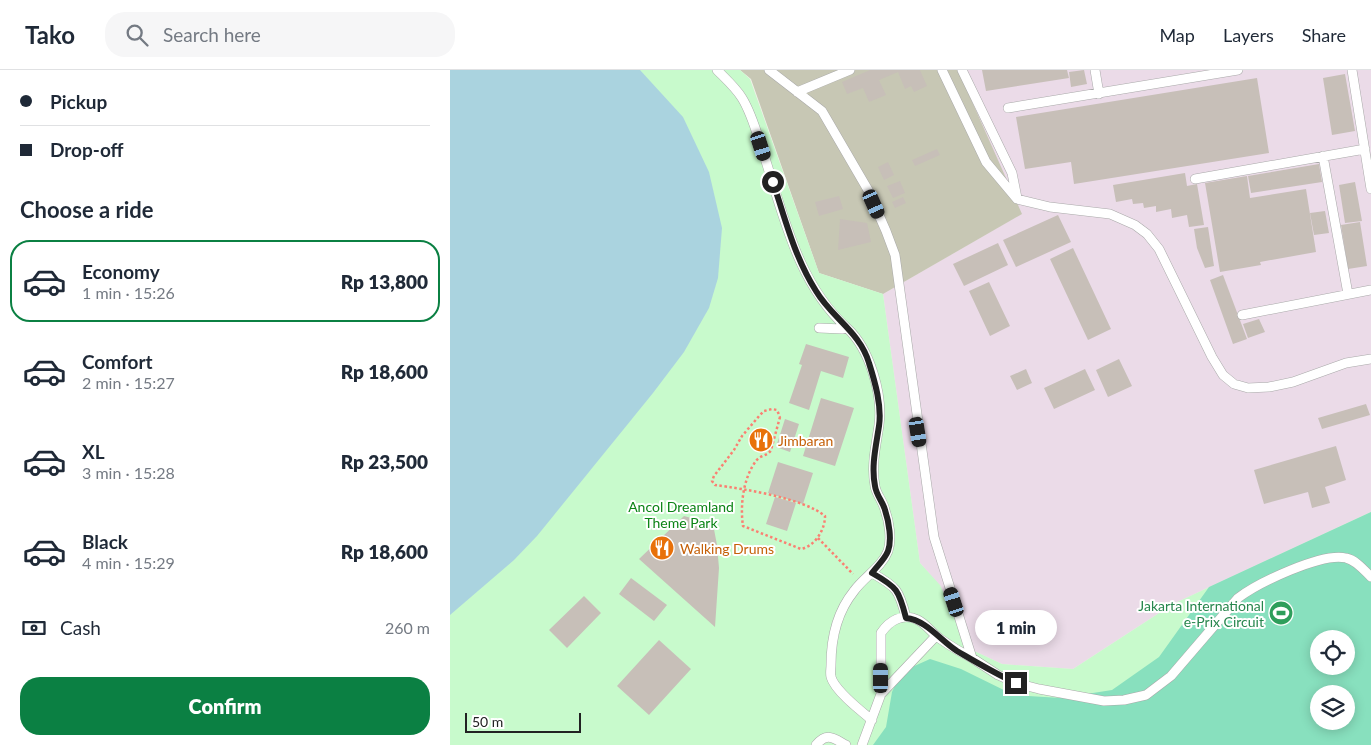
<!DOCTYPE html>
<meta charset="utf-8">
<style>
body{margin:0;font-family:Lato,sans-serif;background:#f6f6f7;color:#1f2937;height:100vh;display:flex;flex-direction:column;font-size:19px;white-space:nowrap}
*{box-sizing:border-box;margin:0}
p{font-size:16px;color:#747a83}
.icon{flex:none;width:28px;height:28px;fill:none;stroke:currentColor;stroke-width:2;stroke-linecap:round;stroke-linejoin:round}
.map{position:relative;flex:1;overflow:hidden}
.sheet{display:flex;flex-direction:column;background:#fff;width:450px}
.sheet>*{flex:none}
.hud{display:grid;align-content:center;height:110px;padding:0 20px;background:#fff}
.controls{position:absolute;left:860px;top:560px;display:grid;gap:10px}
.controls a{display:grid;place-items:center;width:45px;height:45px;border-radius:50%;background:#fff;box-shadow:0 2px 12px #0003;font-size:25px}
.scale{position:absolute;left:15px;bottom:12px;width:116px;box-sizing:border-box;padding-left:5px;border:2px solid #222;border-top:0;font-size:14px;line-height:18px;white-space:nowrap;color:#222;-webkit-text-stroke:4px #fff;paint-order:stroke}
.end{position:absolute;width:22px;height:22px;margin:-11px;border:6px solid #222;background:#fff;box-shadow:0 0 0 2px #fff}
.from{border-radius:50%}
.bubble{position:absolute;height:35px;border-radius:18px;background:#fff;box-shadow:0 2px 12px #0003;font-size:16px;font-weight:800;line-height:35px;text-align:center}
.car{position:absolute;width:15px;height:30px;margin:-15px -8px;border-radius:6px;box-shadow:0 0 4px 1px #0007;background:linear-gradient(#222 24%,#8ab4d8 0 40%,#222 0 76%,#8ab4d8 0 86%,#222 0)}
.hud b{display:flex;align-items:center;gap:18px;height:48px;font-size:19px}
.hud b+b{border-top:1px solid #e0e1e3}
.hud i{width:12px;height:12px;background:#1f2937}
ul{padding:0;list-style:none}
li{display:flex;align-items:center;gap:15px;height:82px;margin:0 10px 8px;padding:0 10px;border:2px solid transparent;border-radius:20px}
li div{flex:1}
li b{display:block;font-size:19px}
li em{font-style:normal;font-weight:800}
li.selected{border-color:#0b8043}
li>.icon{width:45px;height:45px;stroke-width:1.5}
h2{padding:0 20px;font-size:22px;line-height:60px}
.pay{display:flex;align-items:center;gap:12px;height:55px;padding:0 20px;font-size:19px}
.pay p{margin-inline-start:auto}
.primary-button{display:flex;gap:10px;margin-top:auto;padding:10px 20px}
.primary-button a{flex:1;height:58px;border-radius:20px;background:#0b8043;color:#fff;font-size:20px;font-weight:800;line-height:58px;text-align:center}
header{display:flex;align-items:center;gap:30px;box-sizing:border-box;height:70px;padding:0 25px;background:#fff;border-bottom:1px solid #e0e1e3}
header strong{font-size:24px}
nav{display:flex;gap:28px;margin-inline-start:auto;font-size:18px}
.search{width:350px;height:45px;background:#f6f6f7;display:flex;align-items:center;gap:12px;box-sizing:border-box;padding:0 18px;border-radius:20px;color:#747a83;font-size:19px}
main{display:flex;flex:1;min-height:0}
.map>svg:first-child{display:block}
.industrial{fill:#ebdbe8}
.construction{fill:#c7c7b4}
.park{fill:#c8facc;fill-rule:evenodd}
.pitch{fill:#88e0be;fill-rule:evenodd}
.water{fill:#aad3df}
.building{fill:#c7bfb8}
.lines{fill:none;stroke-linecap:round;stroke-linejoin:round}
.lane-casing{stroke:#a9a9a9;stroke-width:10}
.path{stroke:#fa8072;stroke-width:2.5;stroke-dasharray:2.5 2.5;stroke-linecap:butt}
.lane{stroke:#fff;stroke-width:9}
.route{stroke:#222;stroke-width:6}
.labels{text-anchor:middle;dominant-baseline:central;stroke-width:4;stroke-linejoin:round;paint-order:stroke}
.food-label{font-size:14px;fill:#c56008;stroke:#fff;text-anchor:start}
.park-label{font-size:14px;fill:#0c8416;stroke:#fff}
.leisure-label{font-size:14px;fill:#27864d;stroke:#fff;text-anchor:end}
</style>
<header>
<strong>Tako</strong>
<div class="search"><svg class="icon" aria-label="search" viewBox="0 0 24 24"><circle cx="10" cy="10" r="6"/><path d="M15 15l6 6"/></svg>Search here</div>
<nav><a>Map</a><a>Layers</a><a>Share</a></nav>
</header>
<main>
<section class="sheet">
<div class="hud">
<b><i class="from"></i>Pickup</b>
<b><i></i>Drop-off</b>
</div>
<h2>Choose a ride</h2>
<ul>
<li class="selected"><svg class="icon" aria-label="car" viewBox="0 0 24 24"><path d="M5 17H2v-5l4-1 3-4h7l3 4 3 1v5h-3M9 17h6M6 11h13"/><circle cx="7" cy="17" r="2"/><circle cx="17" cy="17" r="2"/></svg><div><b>Economy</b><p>1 min · 15:26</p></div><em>Rp 13,800</em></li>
<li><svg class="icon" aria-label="car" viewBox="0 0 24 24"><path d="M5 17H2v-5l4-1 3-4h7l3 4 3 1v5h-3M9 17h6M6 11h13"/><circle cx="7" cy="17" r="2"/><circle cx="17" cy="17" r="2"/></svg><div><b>Comfort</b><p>2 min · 15:27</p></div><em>Rp 18,600</em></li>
<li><svg class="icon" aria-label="car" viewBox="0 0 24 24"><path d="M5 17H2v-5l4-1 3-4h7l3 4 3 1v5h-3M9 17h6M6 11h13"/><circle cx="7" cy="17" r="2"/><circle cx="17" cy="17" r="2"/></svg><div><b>XL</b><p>3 min · 15:28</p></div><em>Rp 23,500</em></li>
<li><svg class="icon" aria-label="car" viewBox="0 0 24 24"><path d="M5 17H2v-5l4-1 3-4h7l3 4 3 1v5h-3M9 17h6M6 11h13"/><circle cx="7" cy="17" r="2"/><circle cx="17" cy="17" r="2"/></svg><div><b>Black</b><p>4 min · 15:29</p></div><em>Rp 18,600</em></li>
</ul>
<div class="pay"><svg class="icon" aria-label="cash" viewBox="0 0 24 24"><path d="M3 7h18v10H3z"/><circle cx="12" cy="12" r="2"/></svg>Cash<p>260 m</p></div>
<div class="primary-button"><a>Confirm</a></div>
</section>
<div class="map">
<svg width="921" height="675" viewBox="0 0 921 675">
<rect width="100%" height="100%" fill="#f2efe9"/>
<path class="industrial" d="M508,0H921V442L723,534L623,599L552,594L520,579L490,516L470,493L433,224L571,144Z"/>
<path class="construction" d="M290,0H508L572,144L433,224L369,203L301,9Z"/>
<path class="park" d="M0,0H290L300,9L369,203L433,224L470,493L490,515L520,579L552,594L623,599L723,534L921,442V675H0ZM869,569H896V596H869ZM869,624H896V651H869Z"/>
<path class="pitch" d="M921,442V675H423L436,657L442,622L451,602L480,589L511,599L564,625L611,628L662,620L709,587L759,517ZM869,569H896V596H869ZM869,624H896V651H869Z"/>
<path class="water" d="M0,0H190L233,47L259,102L272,158L268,208L259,238L234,282L203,323L87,466L64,490L0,545Z"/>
<path class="building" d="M420,0H470L477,16L464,22L461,16L455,19L448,2L429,10L436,25L419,32L413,18L397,24L392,12Z
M532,0H617L619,8L536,21Z
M634,0L637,14L621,17L619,2Z
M895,4L905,61L882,65L873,8Z
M807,8L819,83L624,114L621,92L575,99L566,47Z
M487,79L490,85L465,96L462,90Z
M438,92L444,105L434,110L428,97Z
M869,94L872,112L801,123L798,106Z
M735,103L737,116L747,114L754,155L739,157L737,145L722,148L721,139L706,142V136L694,138L693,133L683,134L682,129L666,132L663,115Z
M797,106L800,128L856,119L866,182L810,192L811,195L770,202L755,113Z
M450,111L455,123L443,128L437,116Z
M905,112L912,151L895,153L889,115Z
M389,126L393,139L369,146L365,132Z
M453,127L456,133L445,138L442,132Z
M875,141L879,163L864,165L860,143Z
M608,145L621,172L566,197L553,170Z
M390,149L417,153L421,172L388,180Z
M910,152L917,196L898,199L891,155Z
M758,157L764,196L755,198L747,178L744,159Z
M548,173L558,195L514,216L503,194Z
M623,178L661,259L638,270L600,189Z
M773,205L797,269L783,274L760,210Z
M539,212L560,256L540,266L519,221Z
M809,249L815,262L798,268L793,254Z
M356,274L399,287L393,308L371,301L359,340L339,333L352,295L349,294Z
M669,289L682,316L658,327L646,300Z
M576,299L582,313L567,320L560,306Z
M635,299L645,320L604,339L594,318Z
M371,328L404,338L385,396L353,386Z
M916,334L920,345L872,359L868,348Z
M335,349L349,354L340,382L326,377Z
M886,376L896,410L875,417L880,433L862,438L858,422L814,434L804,400Z
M328,392L363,403L353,434L318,423Z
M325,427L346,433L337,461L316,454Z
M234,446L263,454L267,475L269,498L265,557L189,489Z
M181,508L217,535L204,551L169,524Z
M134,526L151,543L117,578L99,560Z
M209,570L241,599L199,645L167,616Z"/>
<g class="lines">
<defs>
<path id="lane" d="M267,0C276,9 286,18 292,28C302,44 307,64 313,82C333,143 347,213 397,258
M319,0L372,41L418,120L436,161L445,185L484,467L522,588L548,605L566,613L589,619L654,631L674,630L696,625L721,606L788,528C808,513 872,482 896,488C906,490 914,500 921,507
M492,0L536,92L567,129L600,137L660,144L685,155L697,164L709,179L762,287L773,305L784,314L798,318L819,317L843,312L896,293L921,289
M512,0L562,103L567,128
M645,0L649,24
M902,0L921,119
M347,22L400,0
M558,38L788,0
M873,86L898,224
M745,109L915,79
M792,245L921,220
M369,258L392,259L397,258C420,279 433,325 429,355C426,376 421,395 425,416C426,424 433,431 435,440C439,451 442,469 438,481C432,497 414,507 404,521C387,542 381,569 381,595C381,599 380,603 381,607C385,621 411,641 422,650
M422,503C447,517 449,520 456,547
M431,624L486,566
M366,675C377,662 383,668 396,675
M412,675L431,624V563C439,551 453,542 468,550C476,554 481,562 489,568C499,575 510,582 522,588"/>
</defs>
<use href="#lane" class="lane-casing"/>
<path class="path" d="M330,347L321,380C318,386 310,385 306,391C293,408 290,436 293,456L351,479C365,476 375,460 375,446C353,428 294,419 265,415L262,411L264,406L284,380L292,366L310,345L314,341L322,339L327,340L330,347
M368,468L403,504"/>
<use href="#lane" class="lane"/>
</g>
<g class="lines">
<path class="route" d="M323,112C335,149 345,188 366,221C382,248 410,262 419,293C425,312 432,336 429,356C426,376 421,396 425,416C426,425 433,432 435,440C439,452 442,470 438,481C435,489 427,496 422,503C447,517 449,520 456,548C476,550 490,570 507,581C526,592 546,604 566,613"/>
</g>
<defs>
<symbol id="restaurant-disc" viewBox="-11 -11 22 22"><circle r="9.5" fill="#e8710a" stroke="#fff"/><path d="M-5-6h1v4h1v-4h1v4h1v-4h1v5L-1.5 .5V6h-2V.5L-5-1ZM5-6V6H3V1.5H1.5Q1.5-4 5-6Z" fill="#fff"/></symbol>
<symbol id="stadium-disc" viewBox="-11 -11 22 22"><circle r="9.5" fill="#2e9e5b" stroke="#fff"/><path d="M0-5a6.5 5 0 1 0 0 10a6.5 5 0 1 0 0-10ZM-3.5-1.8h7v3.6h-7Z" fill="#fff"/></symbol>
</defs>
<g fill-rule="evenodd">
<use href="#restaurant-disc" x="297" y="356" width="28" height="28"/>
<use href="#restaurant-disc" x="198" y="464" width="28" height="28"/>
<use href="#stadium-disc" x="817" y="529" width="28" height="28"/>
</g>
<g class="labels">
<g class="food-label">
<text x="328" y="370">Jimbaran</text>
<text x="230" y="478">Walking Drums</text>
</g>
<g class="park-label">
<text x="231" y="436">Ancol Dreamland<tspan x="231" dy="16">Theme Park</tspan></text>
</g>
<g class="leisure-label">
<text x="814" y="535">Jakarta International<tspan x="814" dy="16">e-Prix Circuit</tspan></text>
</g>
</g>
</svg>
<div class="controls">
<a><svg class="icon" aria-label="locate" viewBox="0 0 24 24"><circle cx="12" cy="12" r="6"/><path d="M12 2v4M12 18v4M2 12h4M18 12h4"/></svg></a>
<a><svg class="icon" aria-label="layers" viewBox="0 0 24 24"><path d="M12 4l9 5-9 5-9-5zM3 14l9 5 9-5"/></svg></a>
</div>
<div class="scale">50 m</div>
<i class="end from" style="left:323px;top:112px"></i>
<i class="end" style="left:566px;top:613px"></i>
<div class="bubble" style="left:525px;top:540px;width:82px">1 min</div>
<i class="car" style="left:311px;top:76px;rotate:162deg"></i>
<i class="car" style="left:424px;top:134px;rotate:156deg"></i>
<i class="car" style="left:468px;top:362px;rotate:171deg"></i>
<i class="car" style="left:504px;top:532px;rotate:342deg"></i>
<i class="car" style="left:431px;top:608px;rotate:0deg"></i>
</div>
</main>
